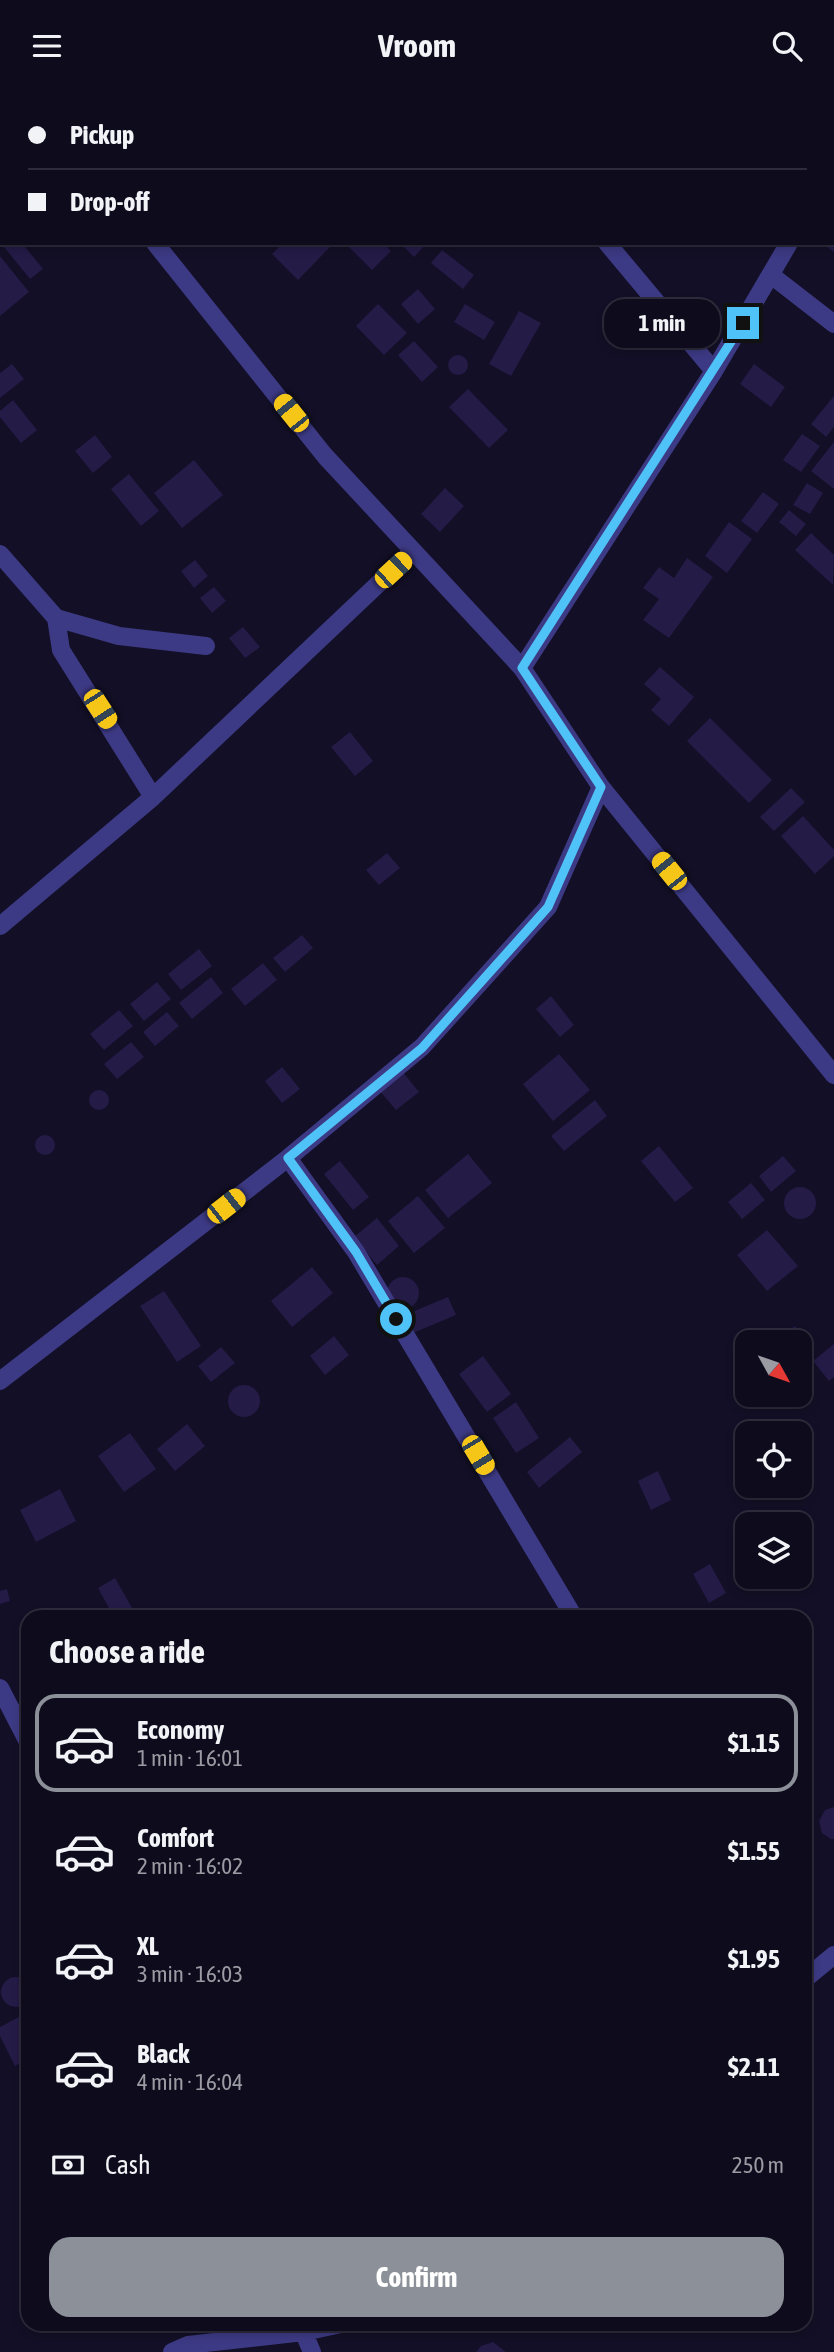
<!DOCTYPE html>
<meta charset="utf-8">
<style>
body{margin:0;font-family:"Asap Condensed",sans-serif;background:#171425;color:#f1f3f6;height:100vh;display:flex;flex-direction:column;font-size:26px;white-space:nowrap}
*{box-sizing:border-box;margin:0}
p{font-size:23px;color:#9b9ba3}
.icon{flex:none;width:38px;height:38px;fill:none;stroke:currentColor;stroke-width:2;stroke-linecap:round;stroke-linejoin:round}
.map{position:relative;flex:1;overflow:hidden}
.sheet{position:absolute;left:21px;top:1519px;width:791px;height:721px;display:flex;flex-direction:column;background:#0e0b1c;border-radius:21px;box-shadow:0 4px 10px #0003,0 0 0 2px #2e2b3b}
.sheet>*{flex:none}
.guide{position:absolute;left:0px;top:0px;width:835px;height:154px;box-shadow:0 4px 10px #0003,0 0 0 2px #2e2b3b;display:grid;align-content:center;height:154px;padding:0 28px;background:#0e0b1c}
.needle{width:46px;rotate:130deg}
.fabs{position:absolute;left:735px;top:1239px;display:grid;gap:14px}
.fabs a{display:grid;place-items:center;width:77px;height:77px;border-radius:14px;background:#0e0b1c;box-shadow:0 4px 10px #0003,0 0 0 2px #2e2b3b;font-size:35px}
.end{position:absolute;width:32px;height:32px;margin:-16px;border:9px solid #4fc3f7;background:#111;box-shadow:0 0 0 4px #111}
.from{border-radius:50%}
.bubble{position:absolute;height:49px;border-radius:21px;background:#0e0b1c;box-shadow:0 4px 10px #0003,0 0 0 2px #2e2b3b;font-size:23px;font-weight:700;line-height:49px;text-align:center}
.car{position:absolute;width:21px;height:42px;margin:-21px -10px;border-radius:9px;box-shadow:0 0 5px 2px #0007;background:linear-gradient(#f5c518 24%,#345 0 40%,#f5c518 0 76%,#345 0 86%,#f5c518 0)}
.guide b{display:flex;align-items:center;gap:24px;height:66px;font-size:26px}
.guide b+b{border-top:2px solid #2e2b3b}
.guide i{width:18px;height:18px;background:#f1f3f6}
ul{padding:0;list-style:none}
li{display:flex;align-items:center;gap:21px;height:98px;margin:0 14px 10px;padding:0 14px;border:4px solid transparent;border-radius:21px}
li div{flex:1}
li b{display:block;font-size:26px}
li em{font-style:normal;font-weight:700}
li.selected{border-color:#8c9099}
li>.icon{width:63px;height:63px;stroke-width:1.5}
h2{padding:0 28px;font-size:32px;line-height:84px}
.pay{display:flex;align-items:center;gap:18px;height:77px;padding:0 28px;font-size:26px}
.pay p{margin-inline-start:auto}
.cta{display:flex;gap:14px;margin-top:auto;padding:14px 28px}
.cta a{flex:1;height:80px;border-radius:21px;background:#8c9099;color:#fff;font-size:28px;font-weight:700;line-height:80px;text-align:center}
header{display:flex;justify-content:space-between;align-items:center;height:91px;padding:0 28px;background:#0e0b1c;font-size:32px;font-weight:700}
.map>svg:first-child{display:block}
.building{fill:#241b47}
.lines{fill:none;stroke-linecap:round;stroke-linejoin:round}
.minor{stroke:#3d3a85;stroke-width:18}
.route{stroke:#4fc3f7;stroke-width:9}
</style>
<header><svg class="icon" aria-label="menu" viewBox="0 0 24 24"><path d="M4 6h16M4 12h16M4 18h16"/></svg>Vroom<svg class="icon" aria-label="search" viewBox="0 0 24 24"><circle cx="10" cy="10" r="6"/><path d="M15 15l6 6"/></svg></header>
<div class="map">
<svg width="834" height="2261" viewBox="0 0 834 2261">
<rect width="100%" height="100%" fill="#130f26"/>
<path class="building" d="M8,152H22L43,178L30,188L4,156Z
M283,152H330L332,154L298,189L272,163Z
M345,152H383L391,160L372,179Z
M400,152H427L414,166Z
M822,152H834V161Z
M442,159L474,184L463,198L431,172Z
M0,165L29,201L0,225Z
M418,198L435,218L418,233L401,213Z
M378,213L407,242L384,264L356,235Z
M465,213L495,231L484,249L454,231Z
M519,220L541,232L511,285L489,273Z
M414,250L438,276L422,291L398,264Z
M448 274a10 10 0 1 1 20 0a10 10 0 1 1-20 0Z
M12,273L24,288L0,307V282Z
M754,273L785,296L771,316L740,293Z
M468,298L508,339L489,357L449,316Z
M834,305V336L826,346L811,333Z
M13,309L37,339L21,352L0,326V320Z
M802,343L820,355L801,381L783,369Z
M95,344L112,366L93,382L75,360Z
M834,351V398L811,380Z
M194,369L223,404L182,437L154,402Z
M129,383L159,420L141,435L111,398Z
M807,392L823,402L810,423L793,414Z
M445,397L464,415L440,441L421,423Z
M763,401L779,413L757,442L741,430Z
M789,419L806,433L796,445L779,431Z
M729,431L752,448L727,482L705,465Z
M811,442L834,464L833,494L795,459Z
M687,467L713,486L669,547L643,529L659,508L643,497L659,476L674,487Z
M195,469L208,485L194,497L181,480Z
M214,496L226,510L212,522L200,507Z
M243,536L260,556L245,567L229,547Z
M660,576L694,606L669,635L651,619L661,608L644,593Z
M710,627L772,689L749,712L687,650Z
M350,641L373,670L355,685L331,656Z
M791,697L805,711L774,740L760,726Z
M803,725L834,759V765L815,783L781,745Z
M387,762L400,777L379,794L366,779Z
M302,844L313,857L285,881L273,867Z
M199,858L212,875L181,899L168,883Z
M263,872L277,889L245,915L231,898Z
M211,886L223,902L192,928L179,912Z
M157,891L171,908L144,930L130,913Z
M551,905L574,934L560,946L536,918Z
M119,919L133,935L104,959L90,943Z
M167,921L179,935L155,955L143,941Z
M131,951L144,966L117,988L104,973Z
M559,963L590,999L553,1030L523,993Z
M282,976L300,998L282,1012L265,990Z
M402,980L419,1001L396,1019L379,999Z
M89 1009a10 10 0 1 1 20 0a10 10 0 1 1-20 0Z
M595,1009L607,1025L564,1060L551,1045Z
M35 1054a10 10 0 1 1 20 0a10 10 0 1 1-20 0Z
M659,1055L693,1097L675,1111L641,1070Z
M468,1063L492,1092L448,1127L425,1099Z
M783,1065L796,1080L771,1101L759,1085Z
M340,1070L369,1106L353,1119L324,1083Z
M751,1092L765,1109L742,1128L728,1111Z
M784 1112a16 16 0 1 1 32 0a16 16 0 1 1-32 0Z
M418,1105L445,1137L414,1162L388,1130Z
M377,1127L399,1155L377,1174L354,1146Z
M767,1139L798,1175L767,1200L737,1164Z
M312,1176L333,1202L292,1236L271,1210Z
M387 1202a16 16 0 1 1 32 0a16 16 0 1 1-32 0Z
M164,1200L201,1255L177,1271L140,1215Z
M448,1206L456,1224L413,1242L405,1224Z
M795,1235L812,1256L800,1266V1251H786L781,1246Z
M334,1245L349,1264L325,1284L310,1265Z
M834,1253V1286L829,1290L813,1270Z
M221,1256L235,1272L211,1291L198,1275Z
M483,1265L511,1303L487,1321L459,1283Z
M228 1310a16 16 0 1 1 32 0a16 16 0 1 1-32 0Z
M516,1311L539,1347L516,1362L493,1327Z
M187,1333L205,1355L175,1380L157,1358Z
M130,1342L156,1378L124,1401L98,1365Z
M570,1346L582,1361L539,1397L527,1381Z
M658,1380L671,1409L651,1419L638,1390Z
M60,1398L76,1430L36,1451L20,1419Z
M710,1473L726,1502L709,1512L693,1483Z
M115,1487L136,1524L133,1526H114L98,1497Z
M7,1498L10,1510L0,1513V1500Z
M834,1716V1748H831L822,1742L819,1730L825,1719Z
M1 1901a15 15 0 1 1 30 0a15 15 0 1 1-30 0Z
M28,1921V1968L15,1975L0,1945V1936Z
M493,2251L506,2261H476L481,2255Z"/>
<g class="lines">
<path class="minor" d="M34,0L36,2
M480,0L481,2
M833,70L834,68
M0,112L2,110
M155,152L325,365L522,577L601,696L834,984
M607,152L714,280
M771,184L834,233
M0,463L56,527L119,545L206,555
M56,527L61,559L153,706
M522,577L714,280L789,152
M0,835L153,706L413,460
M288,1067L356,1161L574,1526
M0,1290L288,1067L422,956L548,816L601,696
M0,1597L28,1651
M805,1888L834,1864
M300,2233L312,2261
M172,2261L188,2254L304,2241L341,2233"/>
</g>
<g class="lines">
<path class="route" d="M396,1228L356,1161L288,1067L422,957L548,816L601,696L522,577L743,232"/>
</g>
</svg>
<div class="fabs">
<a><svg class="needle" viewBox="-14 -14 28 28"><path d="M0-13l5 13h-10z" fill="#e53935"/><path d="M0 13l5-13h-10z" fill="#9b9ba3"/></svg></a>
<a><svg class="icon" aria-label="locate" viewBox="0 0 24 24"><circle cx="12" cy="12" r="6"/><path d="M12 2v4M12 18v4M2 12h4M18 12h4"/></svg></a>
<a><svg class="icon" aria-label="layers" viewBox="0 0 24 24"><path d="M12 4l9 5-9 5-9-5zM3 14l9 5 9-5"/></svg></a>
</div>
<i class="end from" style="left:396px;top:1228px"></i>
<i class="end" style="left:743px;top:232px"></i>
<div class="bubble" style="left:604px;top:208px;width:116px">1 min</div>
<i class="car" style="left:291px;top:322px;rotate:321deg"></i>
<i class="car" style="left:393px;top:479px;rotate:47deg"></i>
<i class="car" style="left:100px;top:618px;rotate:147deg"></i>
<i class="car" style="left:669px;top:780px;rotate:321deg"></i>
<i class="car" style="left:226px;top:1115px;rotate:52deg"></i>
<i class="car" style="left:478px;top:1364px;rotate:149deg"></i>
<div class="guide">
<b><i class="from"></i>Pickup</b>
<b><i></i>Drop-off</b>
</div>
<section class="sheet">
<h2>Choose a ride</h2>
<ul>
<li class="selected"><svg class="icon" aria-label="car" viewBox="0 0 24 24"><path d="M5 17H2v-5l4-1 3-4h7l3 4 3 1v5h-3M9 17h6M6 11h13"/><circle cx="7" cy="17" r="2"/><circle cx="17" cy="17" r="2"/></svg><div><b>Economy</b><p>1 min · 16:01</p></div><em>$1.15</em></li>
<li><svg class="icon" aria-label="car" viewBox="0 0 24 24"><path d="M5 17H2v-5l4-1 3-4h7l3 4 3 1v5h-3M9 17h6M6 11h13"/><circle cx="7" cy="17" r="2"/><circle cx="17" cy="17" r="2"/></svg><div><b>Comfort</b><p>2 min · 16:02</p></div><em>$1.55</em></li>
<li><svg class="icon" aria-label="car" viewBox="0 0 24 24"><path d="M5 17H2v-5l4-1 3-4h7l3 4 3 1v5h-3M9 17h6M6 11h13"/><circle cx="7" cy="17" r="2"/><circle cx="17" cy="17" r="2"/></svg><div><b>XL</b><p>3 min · 16:03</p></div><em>$1.95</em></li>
<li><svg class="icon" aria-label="car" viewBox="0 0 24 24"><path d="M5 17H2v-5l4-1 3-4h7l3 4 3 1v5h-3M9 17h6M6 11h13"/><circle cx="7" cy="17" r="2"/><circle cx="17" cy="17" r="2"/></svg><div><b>Black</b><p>4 min · 16:04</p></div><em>$2.11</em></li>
</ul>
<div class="pay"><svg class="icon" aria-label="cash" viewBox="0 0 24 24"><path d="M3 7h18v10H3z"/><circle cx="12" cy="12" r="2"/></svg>Cash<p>250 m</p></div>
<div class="cta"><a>Confirm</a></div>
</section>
</div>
